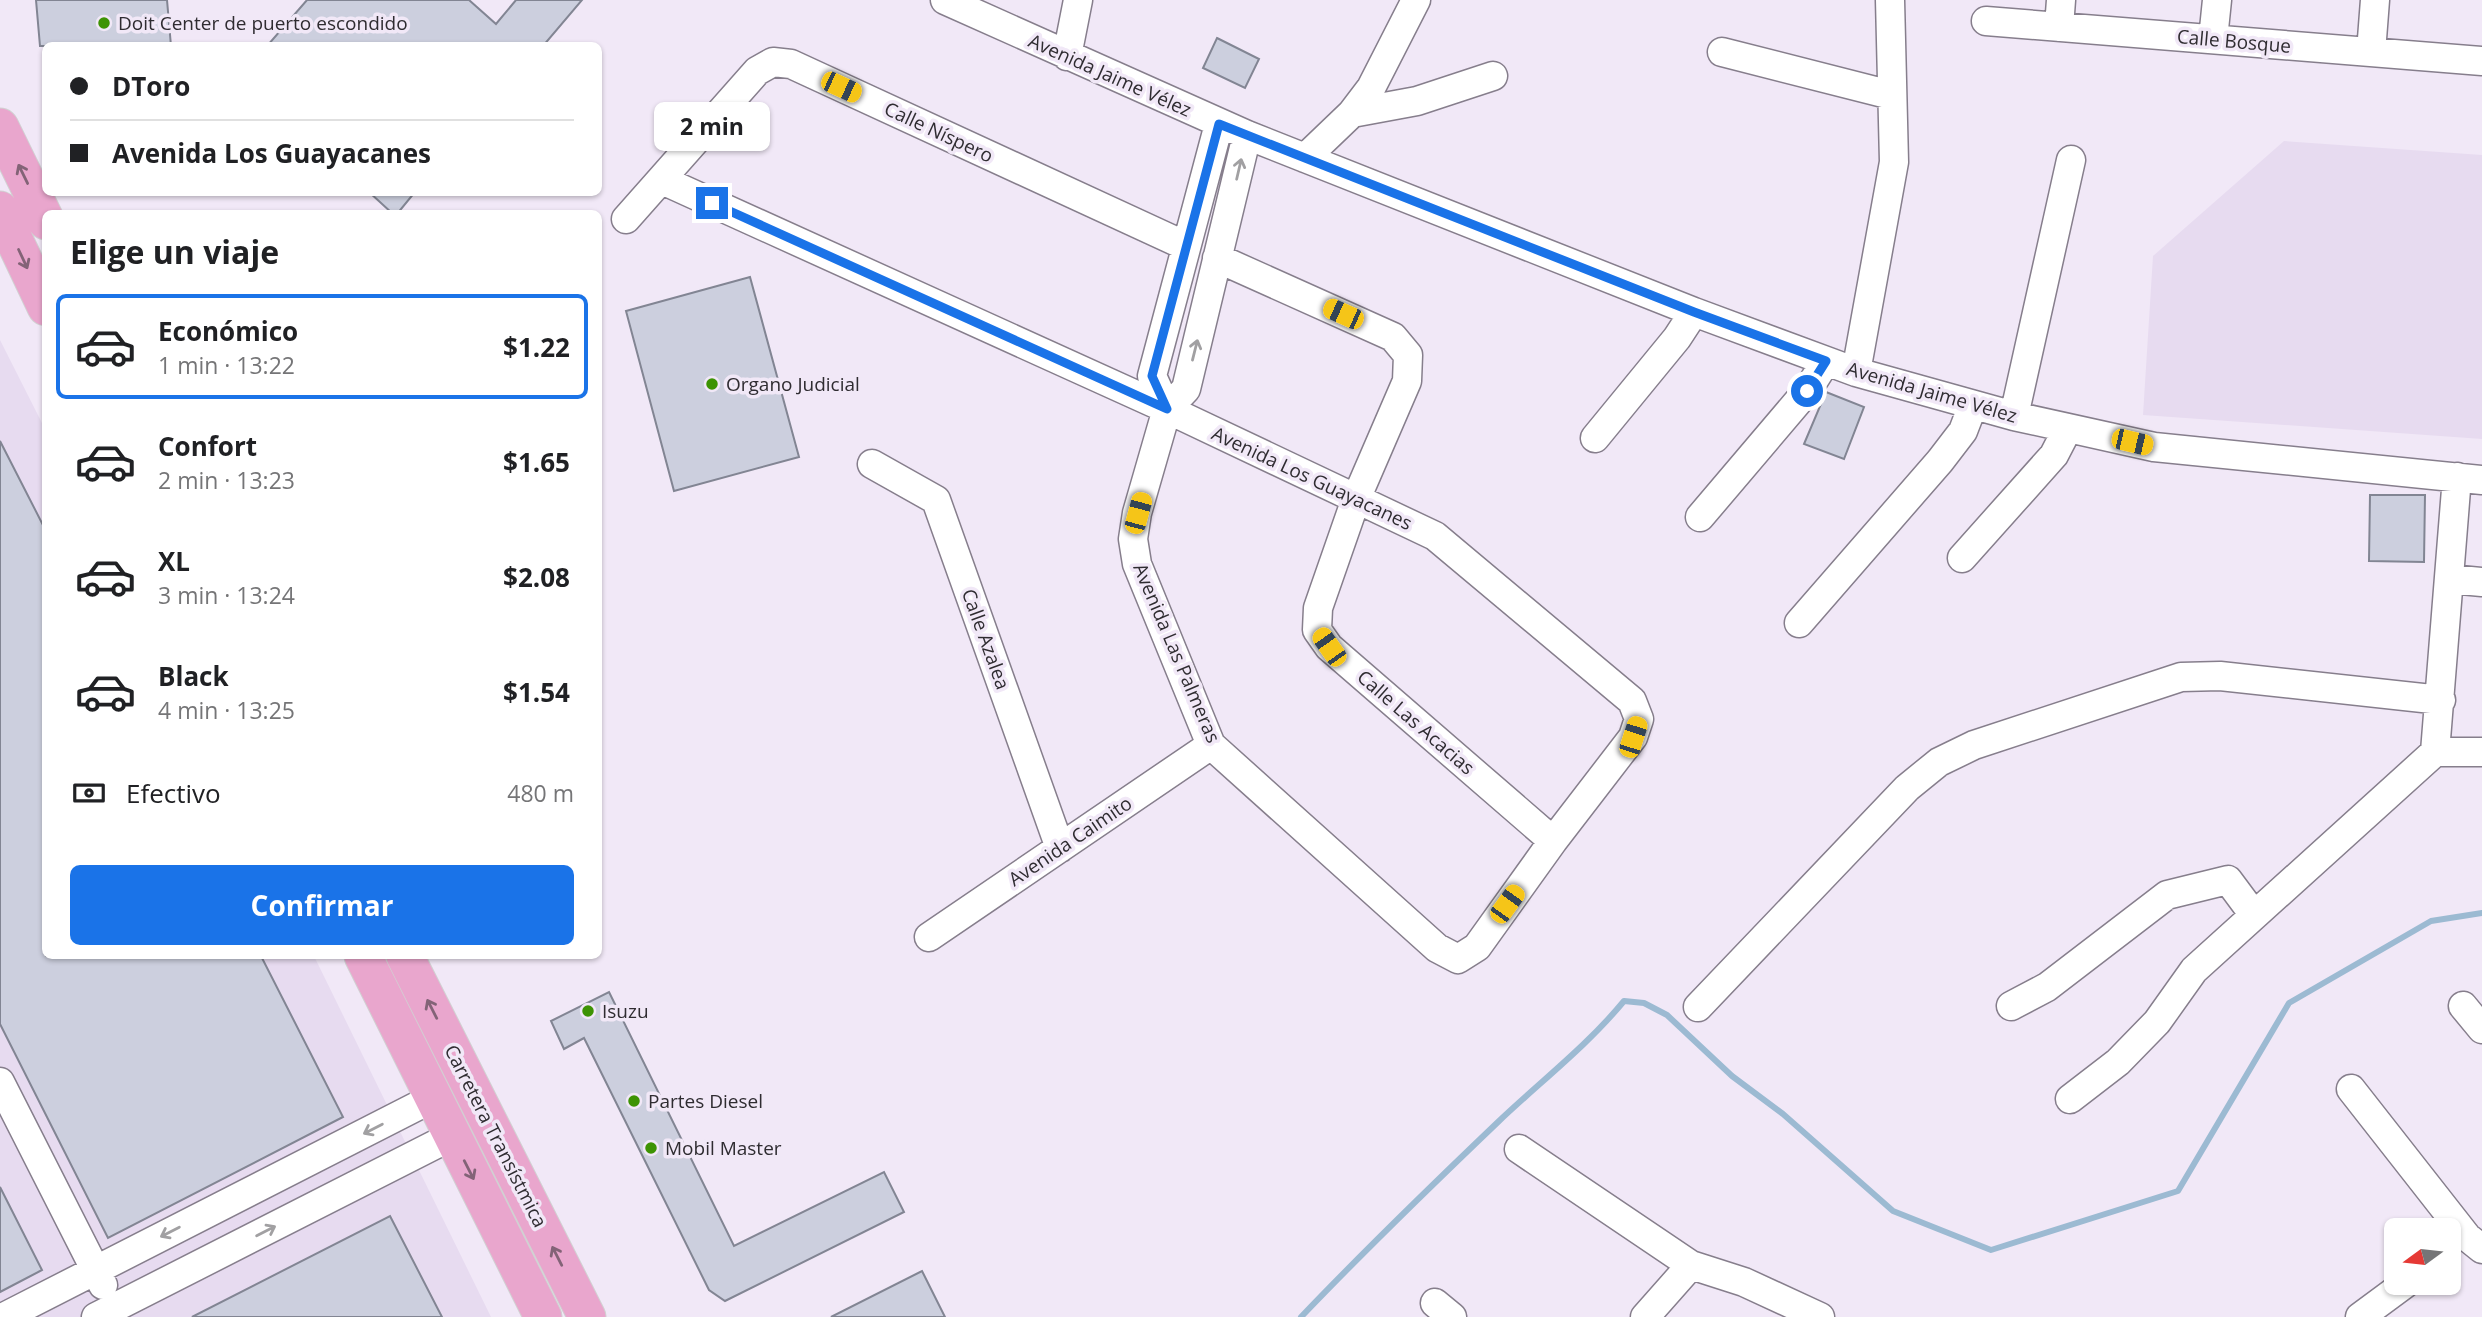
<!DOCTYPE html>
<html lang="es">
<meta charset="utf-8">
<style>
body{margin:0;font-family:"Open Sans",sans-serif;background:#f2f2f2;color:#202124;height:100vh;display:flex;flex-direction:column;font-size:26px;white-space:nowrap}
*{box-sizing:border-box;margin:0}
p{font-size:23px;color:#757577}
.icon{flex:none;width:38px;height:38px;fill:none;stroke:currentColor;stroke-width:2;stroke-linecap:round;stroke-linejoin:round}
.map{position:relative;flex:1;overflow:hidden}
.panel{position:absolute;left:42px;top:210px;width:560px;height:749px;display:flex;flex-direction:column;background:#fff;border-radius:10px;box-shadow:0 2px 5px #0004}
.panel>*{flex:none}
.top-card{position:absolute;left:42px;top:42px;width:560px;height:154px;border-radius:10px;box-shadow:0 2px 5px #0004;display:grid;align-content:center;height:154px;padding:0 28px;background:#fff}
.needle{width:46px;rotate:255deg}
.controls{position:absolute;left:2384px;top:1218px;display:grid;gap:14px}
.controls a{display:grid;place-items:center;width:77px;height:77px;border-radius:10px;background:#fff;box-shadow:0 2px 5px #0004;font-size:35px}
.end{position:absolute;width:32px;height:32px;margin:-16px;border:9px solid #1a73e8;background:#fff;box-shadow:0 0 0 4px #fff}
.from{border-radius:50%}
.bubble{position:absolute;height:49px;border-radius:10px;background:#fff;box-shadow:0 2px 5px #0004;font-size:23px;font-weight:700;line-height:49px;text-align:center}
.car{position:absolute;width:21px;height:42px;margin:-21px -10px;border-radius:9px;box-shadow:0 0 5px 2px #0007;background:linear-gradient(#f5c518 24%,#345 0 40%,#f5c518 0 76%,#345 0 86%,#f5c518 0)}
.top-card b{display:flex;align-items:center;gap:24px;height:66px;font-size:26px}
.top-card b+b{border-top:2px solid #e0e0e0}
.top-card i{width:18px;height:18px;background:#202124}
ul{padding:0;list-style:none}
li{display:flex;align-items:center;gap:21px;height:105px;margin:0 14px 10px;padding:0 14px;border:4px solid transparent;border-radius:10px}
li div{flex:1}
li b{display:block;font-size:26px}
li em{font-style:normal;font-weight:700}
li.selected{border-color:#1a73e8}
li>.icon{width:63px;height:63px;stroke-width:1.5}
h2{padding:0 28px;font-size:32px;line-height:84px}
.pay{display:flex;align-items:center;gap:18px;height:77px;padding:0 28px;font-size:26px}
.pay p{margin-inline-start:auto}
.button{display:flex;gap:14px;margin-top:auto;padding:14px 28px}
.button a{flex:1;height:80px;border-radius:10px;background:#1a73e8;color:#fff;font-size:28px;font-weight:700;line-height:80px;text-align:center}
.map>svg:first-child{display:block}
.built{fill:#e7dbf0}
.lines{fill:none;stroke-linecap:round;stroke-linejoin:round}
.stream{stroke:#9cbad2;stroke-width:6}
.building{fill:#cccfde;stroke:#828593;stroke-width:2}
.minor-casing{stroke:#867e8c;stroke-width:31}
.major-casing{stroke:#d1d1d2;stroke-width:39}
.minor{stroke:#fff;stroke-width:28}
.major{stroke:#e9a6cd;stroke-width:37}
.oneway{stroke:#a1a0a2}
.oneway2{stroke:#836377}
.route{stroke:#1a73e8;stroke-width:9}
.poi-dot{fill:#3d9303;stroke:#f1e8f7;stroke-width:2.5}
.labels{text-anchor:middle;dominant-baseline:central;stroke-width:7;stroke-linejoin:round;paint-order:stroke}
.poi-label{font-size:19px;fill:#2f2c31;stroke:#f1e8f7;text-anchor:start}
.street-label{font-size:19px;fill:#2f2c31;stroke:#f1e8f7}
</style>
<div class="map">
<svg width="2482" height="1317" viewBox="0 0 2482 1317">
<rect width="100%" height="100%" fill="#f1e8f7"/>
<path class="built" d="M2284,141L2482,155V439L2143,415L2153,256Z
M0,340L45,429L46,956H314L491,1317H0Z"/>
<g class="lines">
<path class="stream" d="M1301,1317C1365,1250 1431,1186 1498,1122C1540,1082 1587,1046 1624,1001L1644,1003L1667,1015L1732,1076L1783,1114L1893,1211L1991,1250L2178,1191L2289,1003L2431,921L2482,913"/>
</g>
<path class="building" d="M36,0H167L171,46H40Z
M307,0H469L496,24L516,0H582L543,46H267Z
M1217,38L1259,59L1245,88L1203,68Z
M369,192H415L397,214H393Z
M750,277L799,457L674,491L626,311Z
M1826,392L1864,407L1844,459L1804,444Z
M0,441L46,531V956H261L343,1117L108,1238L0,1024Z
M2370,495H2425L2424,562L2369,561Z
M609,992L734,1246L884,1172L904,1212L725,1301L709,1290L584,1038L564,1049L551,1021Z
M0,1187L42,1270L0,1292Z
M390,1216L442,1317H192Z
M922,1271L945,1317H831Z"/>
<g class="lines">
<defs>
<path id="minor" d="M945,0L1247,135L1694,312L1856,372L2014,416L2154,447L2482,480
M1986,21L2482,61
M2059,27L2061,0
M2213,39L2217,0
M1722,52L1891,95
M2371,52L2375,0
M1067,56L1078,0
M1352,113L1417,101L1493,76
M1305,158L1352,113L1371,88L1416,0
M662,180L1167,409L1435,536L1632,701L1639,719L1633,737L1553,841L1477,947L1458,959L1437,948L1211,745L1137,564L1133,539L1137,513L1167,409L1186,389L1247,135
M626,219L757,71L773,62L791,64L1186,246
M1217,258L1393,337L1408,355L1407,381L1356,499L1318,608L1317,630L1329,647L1553,841
M1856,372L1894,162L1890,0
M1167,409L1152,376L1219,124
M2014,416L2071,160
M1595,438L1677,338L1694,312
M872,464L936,500L1060,848
M1700,517L1807,391L1826,361
M1962,558L2054,455L2068,428
M2450,579L2482,582
M1799,623L1940,461L1963,431L1973,405
M2435,752H2482
M929,937L1211,745
M2011,1006L2047,987L2167,895L2228,880L2254,915
M2463,1006L2482,1029
M1698,1007L1907,788L1939,762L1974,745L2181,677L2220,676L2441,700
M0,1082L103,1285
M2351,1089L2467,1237L2482,1249
M2070,1099L2118,1062L2157,1022L2194,970L2435,752L2457,477
M1519,1149L1691,1265L1744,1282L1820,1317
M1435,1303L1452,1317
M4,1317L433,1098
M96,1317L452,1136
M1645,1317L1691,1265
M2360,1317L2406,1283"/>
<path id="major" d="M0,127L46,221
M0,210L46,307
M363,956L543,1317
M405,956L587,1317"/>
</defs>
<use href="#minor" class="minor-casing"/>
<use href="#major" class="major-casing"/>
<use href="#minor" class="minor"/>
<use href="#major" class="major"/>
</g>
<defs><path id="oneway-shaft" d="M-6 0H5M1.5-3L5.5 0L1.5 3" fill="none" stroke-width="1.6" stroke-linecap="round" stroke-linejoin="round" transform="scale(1.75)"/></defs>
<g class="oneway">
<use href="#oneway-shaft" transform="translate(1239 169) rotate(-77)"/>
<use href="#oneway-shaft" transform="translate(1195 350) rotate(-76)"/>
<use href="#oneway-shaft" transform="translate(373 1129) rotate(153)"/>
<use href="#oneway-shaft" transform="translate(266 1231) rotate(-27)"/>
<use href="#oneway-shaft" transform="translate(170 1232) rotate(153)"/>
</g>
<g class="oneway2">
<use href="#oneway-shaft" transform="translate(23 174) rotate(-116)"/>
<use href="#oneway-shaft" transform="translate(23 259) rotate(65)"/>
<use href="#oneway-shaft" transform="translate(432 1009) rotate(-117)"/>
<use href="#oneway-shaft" transform="translate(469 1170) rotate(63)"/>
<use href="#oneway-shaft" transform="translate(557 1256) rotate(-117)"/>
</g>
<g class="lines">
<path class="route" d="M712,203L1167,409L1152,376L1219,124L1694,312L1826,361L1807,391"/>
</g>
<g class="poi-dot">
<circle cx="104" cy="23" r="7"/>
<circle cx="712" cy="384" r="7"/>
<circle cx="588" cy="1011" r="7"/>
<circle cx="634" cy="1101" r="7"/>
<circle cx="651" cy="1148" r="7"/>
</g>
<g class="labels">
<g class="poi-label">
<text x="118" y="23">Doit Center de puerto escondido</text>
<text x="726" y="384">Organo Judicial</text>
<text x="602" y="1011">Isuzu</text>
<text x="648" y="1101">Partes Diesel</text>
<text x="665" y="1148">Mobil Master</text>
</g>
<g class="street-label">
<text transform="translate(2234 41) rotate(5)">Calle Bosque</text>
<text transform="translate(1110 75) rotate(24)">Avenida Jaime Vélez</text>
<text transform="translate(939 132) rotate(25)">Calle Níspero</text>
<text transform="translate(1932 392) rotate(16)">Avenida Jaime Vélez</text>
<text transform="translate(1312 478) rotate(25)">Avenida Los Guayacanes</text>
<text transform="translate(986 639) rotate(70)">Calle Azalea</text>
<text transform="translate(1177 653) rotate(67)">Avenida Las Palmeras</text>
<text transform="translate(1416 722) rotate(41)">Calle Las Acacias</text>
<text transform="translate(1070 841) rotate(-34)">Avenida Caimito</text>
<text transform="translate(496 1136) rotate(63)">Carretera Transístmica</text>
</g>
</g>
</svg>
<div class="controls">
<a><svg class="needle" viewBox="-14 -14 28 28"><path d="M0-13l5 13h-10z" fill="#e53935"/><path d="M0 13l5-13h-10z" fill="#757577"/></svg></a>
</div>
<i class="end from" style="left:1807px;top:391px"></i>
<i class="end" style="left:712px;top:203px"></i>
<div class="bubble" style="left:654px;top:102px;width:116px">2 min</div>
<i class="car" style="left:841px;top:87px;rotate:115deg"></i>
<i class="car" style="left:1343px;top:314px;rotate:294deg"></i>
<i class="car" style="left:2132px;top:442px;rotate:103deg"></i>
<i class="car" style="left:1138px;top:513px;rotate:15deg"></i>
<i class="car" style="left:1329px;top:647px;rotate:325deg"></i>
<i class="car" style="left:1633px;top:737px;rotate:18deg"></i>
<i class="car" style="left:1507px;top:904px;rotate:36deg"></i>
<div class="top-card">
<b><i class="from"></i>DToro</b>
<b><i></i>Avenida Los Guayacanes</b>
</div>
<section class="panel">
<h2>Elige un viaje</h2>
<ul>
<li class="selected"><svg class="icon" aria-label="car" viewBox="0 0 24 24"><path d="M5 17H2v-5l4-1 3-4h7l3 4 3 1v5h-3M9 17h6M6 11h13"/><circle cx="7" cy="17" r="2"/><circle cx="17" cy="17" r="2"/></svg><div><b>Económico</b><p>1 min · 13:22</p></div><em>$1.22</em></li>
<li><svg class="icon" aria-label="car" viewBox="0 0 24 24"><path d="M5 17H2v-5l4-1 3-4h7l3 4 3 1v5h-3M9 17h6M6 11h13"/><circle cx="7" cy="17" r="2"/><circle cx="17" cy="17" r="2"/></svg><div><b>Confort</b><p>2 min · 13:23</p></div><em>$1.65</em></li>
<li><svg class="icon" aria-label="car" viewBox="0 0 24 24"><path d="M5 17H2v-5l4-1 3-4h7l3 4 3 1v5h-3M9 17h6M6 11h13"/><circle cx="7" cy="17" r="2"/><circle cx="17" cy="17" r="2"/></svg><div><b>XL</b><p>3 min · 13:24</p></div><em>$2.08</em></li>
<li><svg class="icon" aria-label="car" viewBox="0 0 24 24"><path d="M5 17H2v-5l4-1 3-4h7l3 4 3 1v5h-3M9 17h6M6 11h13"/><circle cx="7" cy="17" r="2"/><circle cx="17" cy="17" r="2"/></svg><div><b>Black</b><p>4 min · 13:25</p></div><em>$1.54</em></li>
</ul>
<div class="pay"><svg class="icon" aria-label="cash" viewBox="0 0 24 24"><path d="M3 7h18v10H3z"/><circle cx="12" cy="12" r="2"/></svg>Efectivo<p>480 m</p></div>
<div class="button"><a>Confirmar</a></div>
</section>
</div>
